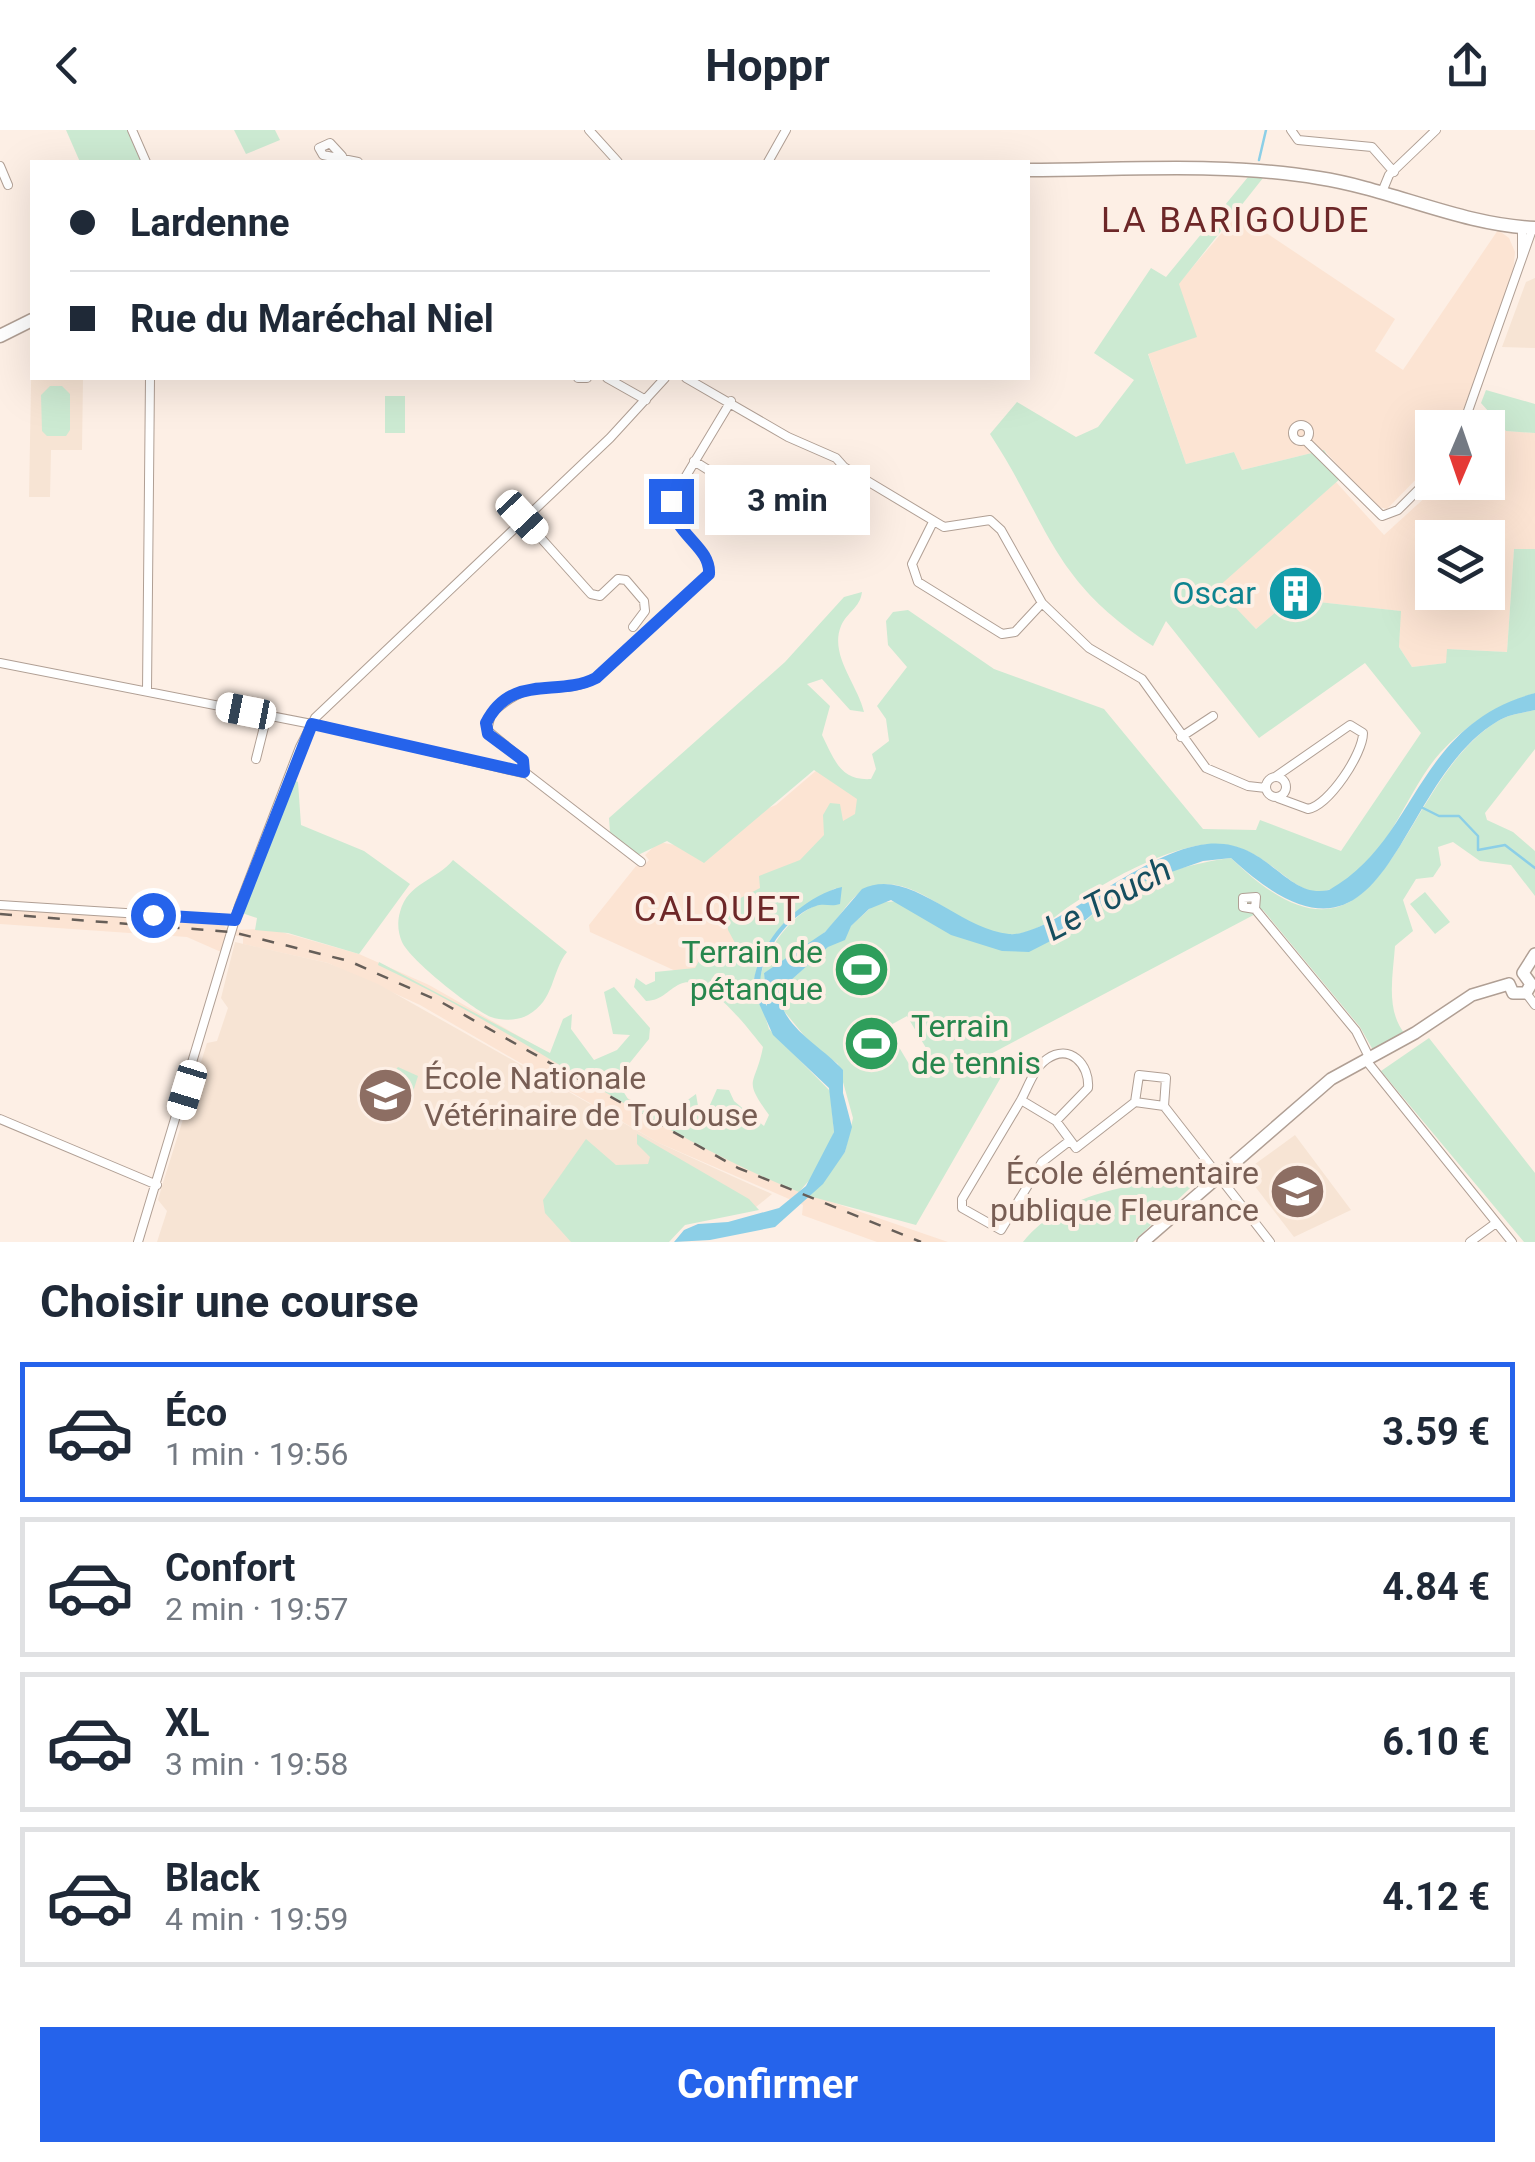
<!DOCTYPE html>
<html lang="fr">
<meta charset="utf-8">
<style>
body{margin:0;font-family:Roboto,sans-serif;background:#f6f6f7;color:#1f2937;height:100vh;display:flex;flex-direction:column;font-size:38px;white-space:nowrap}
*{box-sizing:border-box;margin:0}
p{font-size:32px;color:#747a83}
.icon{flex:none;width:55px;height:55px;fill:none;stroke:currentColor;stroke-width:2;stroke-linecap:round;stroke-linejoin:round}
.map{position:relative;height:1112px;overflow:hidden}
.details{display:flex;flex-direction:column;background:#fff;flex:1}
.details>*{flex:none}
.hud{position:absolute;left:30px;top:30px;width:1000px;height:220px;border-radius:0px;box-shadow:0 10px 40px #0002;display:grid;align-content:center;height:220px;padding:0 40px;background:#fff}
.needle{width:65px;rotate:182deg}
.fabs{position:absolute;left:1415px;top:280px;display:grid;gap:20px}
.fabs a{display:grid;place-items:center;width:90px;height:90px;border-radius:0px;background:#fff;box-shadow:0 10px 40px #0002;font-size:50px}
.end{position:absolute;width:45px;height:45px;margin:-22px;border:12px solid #2563eb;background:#fff;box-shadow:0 0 0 5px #fff}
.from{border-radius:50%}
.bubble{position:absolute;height:70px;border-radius:0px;background:#fff;box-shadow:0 10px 40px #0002;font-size:32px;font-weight:700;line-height:70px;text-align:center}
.car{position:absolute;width:30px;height:60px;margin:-30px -15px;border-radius:12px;box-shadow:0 0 8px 2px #0007;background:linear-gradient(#fff 24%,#345 0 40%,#fff 0 76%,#345 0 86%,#fff 0)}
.hud b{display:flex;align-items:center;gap:35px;height:95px;font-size:38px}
.hud b+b{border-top:2px solid #e0e1e3}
.hud i{width:25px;height:25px;background:#1f2937}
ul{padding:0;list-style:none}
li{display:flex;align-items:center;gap:30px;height:140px;margin:0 20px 15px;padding:0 20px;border:5px solid #e0e1e3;border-radius:0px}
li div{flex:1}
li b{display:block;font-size:38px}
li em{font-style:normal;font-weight:700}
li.selected{border-color:#2563eb}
li>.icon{width:90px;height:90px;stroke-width:1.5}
h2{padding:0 40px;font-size:45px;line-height:120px}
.action{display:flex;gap:20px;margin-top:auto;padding:20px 40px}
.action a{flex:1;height:115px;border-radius:0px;background:#2563eb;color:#fff;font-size:40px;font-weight:700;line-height:115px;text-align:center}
header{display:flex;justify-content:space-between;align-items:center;height:130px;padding:0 40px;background:#fff;font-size:45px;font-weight:700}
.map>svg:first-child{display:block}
.built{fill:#fce4d3;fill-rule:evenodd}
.education{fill:#f7e4d4}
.green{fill:#ccead2;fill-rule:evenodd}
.water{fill:#8ccfe7}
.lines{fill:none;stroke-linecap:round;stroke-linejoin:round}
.stream{stroke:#8ccfe7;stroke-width:2.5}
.street-casing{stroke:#b09f94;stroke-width:10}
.secondary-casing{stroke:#b09f94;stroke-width:14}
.primary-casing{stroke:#b09f94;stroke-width:15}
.street{stroke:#fff;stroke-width:8}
.secondary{stroke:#fff;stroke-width:11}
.primary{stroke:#fff;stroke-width:12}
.rail{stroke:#665e58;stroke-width:2.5;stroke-dasharray:12 12;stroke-linecap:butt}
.route{stroke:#2563eb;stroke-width:12}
.labels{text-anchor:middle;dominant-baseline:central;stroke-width:8;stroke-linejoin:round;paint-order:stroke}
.culture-label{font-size:32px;fill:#0d838f;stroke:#fdefe5;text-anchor:end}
.leisure-label{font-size:32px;fill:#27864d;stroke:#fdefe5;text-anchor:end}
.education-label{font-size:32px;fill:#785e54;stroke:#fdefe5;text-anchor:start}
.neighbourhood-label{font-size:35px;letter-spacing:2.5px;fill:#6d2728;stroke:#fdefe5}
.water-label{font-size:35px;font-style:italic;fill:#164e5f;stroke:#fdefe5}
</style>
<header><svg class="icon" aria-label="back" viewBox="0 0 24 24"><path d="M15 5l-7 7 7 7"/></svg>Hoppr<svg class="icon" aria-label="share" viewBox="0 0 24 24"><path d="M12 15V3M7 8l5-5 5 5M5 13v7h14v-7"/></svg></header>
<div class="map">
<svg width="1535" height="1112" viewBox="0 0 1535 1112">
<rect width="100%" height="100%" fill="#fdefe5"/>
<path class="built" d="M1238,84L1395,189L1375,221L1403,240L1498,100L1509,108L1515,122L1513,143L1464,278L1454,297L1432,298V333L1387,379L1375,376L1324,320L1242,340L1234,322L1186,334L1148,223L1196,207L1178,154Z
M1501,295L1506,301L1535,303V419H1514L1507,522L1448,519L1447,533L1412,537L1399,517L1400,481L1291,469L1256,499L1216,458L1336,352L1384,405L1441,353L1488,352V305ZM1432,408H1488V462H1432Z
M818,639L864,673L735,868L590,802L589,795L636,736L642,737L649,730L645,725L659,712L675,715L776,675Z
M0,779L219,792L229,800L271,799L359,824L429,855L675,995L752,1029L785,1056L948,1112H877L802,1085L803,1075L659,1013L420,875L328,833L243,814V807L227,804L221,822L187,807L0,794Z"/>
<path class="education" d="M1535,148V218L1502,217L1526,152Z
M32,200V248H83L82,320H51L50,367H29Z
M235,812L328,833L378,854L659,1013L772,1064L756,1077L711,1067L659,1112H157L167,1081L158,1070L162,1056L207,913L217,911L228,878L221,868Z
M1295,1005L1351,1080L1294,1107L1244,1042Z"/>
<path class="green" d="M66,0H127L141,32H80Z
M234,0H275L280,10L246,24Z
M1248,47L1263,48L1179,154L1197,207L1148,224L1186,334L1234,322L1242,340L1324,320L1341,348L1217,458L1256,499L1291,469L1401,481L1399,517L1412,537L1446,533L1447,519L1507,522L1514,419H1535V563C1497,575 1467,594 1440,623C1404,663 1383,745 1325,761C1292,770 1268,712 1212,714C1165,716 1092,758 1055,787C1045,794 1036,800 1022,803C966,817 923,736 867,758C852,764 839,789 826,801C809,817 785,831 764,843L768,876L759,852C764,826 782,797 804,782C819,772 825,774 836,758C796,779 765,805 754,850L769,899L830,961L834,1002L819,1039L799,1062C651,1003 523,902 378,835L379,832L550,923L563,889L572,884L571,899L594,930L617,920L630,905L613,904L604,862L614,857L650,898L649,909L616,950L628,969L675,995L682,974L696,964L699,982L705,986L717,959L729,960L734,971L764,996L769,985C742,947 755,958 763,917C749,900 706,841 680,854C666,861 663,870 646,871L634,857L636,848L646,855L655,851V842L695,838L709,813L722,818L735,813L728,800L727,775L760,758L759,746L800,730L824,705L823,685L830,673L840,674L843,691L855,684L857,669L814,640L704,733L667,711L638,725L610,702L609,688L785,532L844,467L862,462C860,478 847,482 841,496C829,525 858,555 864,582L850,580L822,549L807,554L830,576L822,605C834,629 840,651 871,649L876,639L872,624L889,611L886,589L877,576L907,537L888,515L886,491L893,482L908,480L994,539L1104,579L1203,699L1256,700L1260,690L1341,721L1421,603L1365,533L1259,608L1166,491L1153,516C1051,450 1050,396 990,304L1017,272L1076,307L1098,297L1134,250L1094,223L1151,138L1166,147Z
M50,256H62L70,264V300L66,306H47L42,301L41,265Z
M1486,260L1535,274V303L1506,301L1481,273Z
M385,266H405V303H385Z
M1535,580V619L1485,683L1487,690L1513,702L1535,721V766L1511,735L1480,731L1453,712L1438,717L1441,735L1433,747L1416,749L1403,770L1413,801L1395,816C1393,845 1385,882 1406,905L1373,920L1360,897L1263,780L985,927L1004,942L916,1095L809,1066L845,1022L853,988L838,934L811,914L784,881L779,861L876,773L898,771C955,809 1008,838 1074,800C1089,790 1100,775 1115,765C1139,748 1201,731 1231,728C1386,880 1395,652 1498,591C1509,584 1523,583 1535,580ZM907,886L929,923L909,934L887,897Z
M292,649L298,652L301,695L364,721L410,754L359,824L288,803L255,800L257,788L242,783Z
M453,730L567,822C551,842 555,870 528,885C517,891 502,891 491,887C472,879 410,830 402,812C398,803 397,792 400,782C408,752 436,751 453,730Z
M1425,762L1450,792L1435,804L1410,774Z
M1429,908L1535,1043V1112H1524L1381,941Z
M381,937L392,944L398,937L418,946L412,965L388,957L389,949L378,946Z
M637,1004L749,1069L759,1080L685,1095L669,1112H571L545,1083L543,1070L586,1009L616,1035L648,1034L650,1027L637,1014Z
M1205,1044L1133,1112H1023C1068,1057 1140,1055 1205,1044Z"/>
<path class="water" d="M1535,563V580C1523,583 1509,584 1498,591C1390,655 1392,877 1231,728L1203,731L1134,755L1116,764L1076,798L1029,822L1002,821L951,805L891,770L869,779L851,796L845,810L828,817L779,861C780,897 822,916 843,940V963L852,997L845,1022L823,1054L775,1097L710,1110L674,1112L684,1100L698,1094L728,1092L779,1078L806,1056L834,1002L829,958L773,905L753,860C754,815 799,767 842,757L840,774C831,777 824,773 816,776C783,786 744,846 767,876L764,843L825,802L862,759C909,736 960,800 1009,804C1050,808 1142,720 1207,714C1268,708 1286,770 1329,760C1419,710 1413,596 1535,563Z"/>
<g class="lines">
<path class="stream" d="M1259,30L1266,0
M1423,678L1439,686H1459L1478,706V720L1505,715L1535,738"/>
<defs>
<path id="street" d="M132,0L146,32
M589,0L618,32
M1291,0L1298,10L1372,17L1394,42
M342,26L330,13L319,18L323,25L358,32
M768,32L786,0
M0,36L8,55
M1382,62L1389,45L1436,0
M1522,96V127
M578,248H587
M607,248L646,270
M686,248L788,307L836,328L844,337L944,397L990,390L1001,400L1042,473L1089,518L1142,549L1206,638L1248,656L1266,658
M1293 303a8 8 0 1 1 16 0a8 8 0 1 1-16 0Z
M1462,298L1533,97
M1306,311L1382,386L1398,380L1432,346
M694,331L737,358
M522,387L591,464L600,466L618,449L626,450L644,471L645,481L633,497
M933,392L912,434L918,452L1002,504L1015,502L1042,473
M0,533L327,597L527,644L641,732
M147,561L150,248
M1181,607L1213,586
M256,629L267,585
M523,643V630L487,600L491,584C537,540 555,570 596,548L709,444C711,416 673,405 671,371L731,271
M1266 657a10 10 0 1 1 20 0a10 10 0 1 1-20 0Z
M1275,647L1350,595L1363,603C1363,624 1329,675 1308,679L1278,668
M0,775L235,790
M1255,779L1243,777V768L1256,767L1255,779L1356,901L1369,927
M1526,863L1535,875
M1365,929L1512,1112
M1021,970C1028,957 1034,938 1047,929C1070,913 1090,935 1088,958L1056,991
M1164,976L1135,972L1139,945L1166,948L1164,976L1270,1112
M0,989L157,1055
M1068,1012L1042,1032L1001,1100L962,1078V1069L1021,970L1056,991L1076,1018L1135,972
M138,1112L239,776L300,617L315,588L610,308L665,248
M1470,1112L1496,1093"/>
<path id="secondary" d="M1523,843L1535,824
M1509,854L1513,863H1526L1531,854L1523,843
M1143,1112L1331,949L1415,903L1472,865L1509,854"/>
<path id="primary" d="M1028,40C1124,40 1224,32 1319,48C1391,59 1461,95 1535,98
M0,206L32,190"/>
</defs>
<use href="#street" class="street-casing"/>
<use href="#secondary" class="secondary-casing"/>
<use href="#primary" class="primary-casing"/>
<use href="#street" class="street"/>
<use href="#secondary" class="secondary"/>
<use href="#primary" class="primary"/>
<path class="rail" d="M0,784L232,802L349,831L441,872L738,1038L921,1112"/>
</g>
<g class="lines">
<path class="route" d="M153,785L235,790L312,594L524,642L523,630L488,604L486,593C512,542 557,568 596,548L709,444C711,416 673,405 671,371"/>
</g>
<defs>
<symbol id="building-disc" viewBox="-11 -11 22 22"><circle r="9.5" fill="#0f9aa8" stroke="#fdefe5"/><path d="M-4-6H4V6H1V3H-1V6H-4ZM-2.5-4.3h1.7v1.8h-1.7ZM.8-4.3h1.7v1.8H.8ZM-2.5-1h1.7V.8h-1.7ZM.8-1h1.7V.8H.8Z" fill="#fff"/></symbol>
<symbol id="stadium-disc" viewBox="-11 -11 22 22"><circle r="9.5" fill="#2e9e5b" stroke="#fdefe5"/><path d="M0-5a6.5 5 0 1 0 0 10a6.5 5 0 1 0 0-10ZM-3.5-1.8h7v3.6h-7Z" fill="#fff"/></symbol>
<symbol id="university-disc" viewBox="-11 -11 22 22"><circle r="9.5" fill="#8d6e63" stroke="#fdefe5"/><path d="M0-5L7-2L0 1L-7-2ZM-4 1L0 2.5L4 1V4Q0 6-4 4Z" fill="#fff"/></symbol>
<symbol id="school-disc" viewBox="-11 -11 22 22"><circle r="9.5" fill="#8d6e63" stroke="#fdefe5"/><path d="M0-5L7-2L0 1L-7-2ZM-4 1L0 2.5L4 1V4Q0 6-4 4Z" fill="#fff"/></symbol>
</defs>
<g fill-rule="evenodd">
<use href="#building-disc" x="1264" y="432" width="63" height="63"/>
<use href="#stadium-disc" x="830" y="808" width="63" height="63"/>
<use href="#stadium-disc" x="840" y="882" width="63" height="63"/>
<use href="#university-disc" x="354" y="934" width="63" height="63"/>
<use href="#school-disc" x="1266" y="1030" width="63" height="63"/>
</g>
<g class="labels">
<g class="culture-label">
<text x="1256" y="463">Oscar</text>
</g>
<g class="leisure-label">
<text x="823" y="822">Terrain de<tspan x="823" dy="37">pétanque</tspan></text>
<text x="911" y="896" text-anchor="start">Terrain<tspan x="911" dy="37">de tennis</tspan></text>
</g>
<g class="education-label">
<text x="424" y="948">École Nationale<tspan x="424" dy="37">Vétérinaire de Toulouse</tspan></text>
<text x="1259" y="1043" text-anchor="end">École élémentaire<tspan x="1259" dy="37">publique Fleurance</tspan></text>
</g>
<g class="neighbourhood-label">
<text x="1236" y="90">LA BARIGOUDE</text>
<text x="718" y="779">CALQUET</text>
</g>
<g class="water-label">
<text transform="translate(1108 769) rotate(-28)">Le Touch</text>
</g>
</g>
</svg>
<div class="fabs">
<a><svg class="needle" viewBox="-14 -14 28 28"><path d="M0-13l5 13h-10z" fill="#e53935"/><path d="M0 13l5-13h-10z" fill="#747a83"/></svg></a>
<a><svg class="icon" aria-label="layers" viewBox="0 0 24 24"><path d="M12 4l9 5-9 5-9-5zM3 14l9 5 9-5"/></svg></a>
</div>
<i class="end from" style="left:153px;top:785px"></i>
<i class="end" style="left:671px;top:371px"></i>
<div class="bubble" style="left:705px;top:335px;width:165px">3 min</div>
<i class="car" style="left:522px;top:387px;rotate:137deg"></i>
<i class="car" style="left:246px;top:581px;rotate:281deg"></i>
<i class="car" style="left:187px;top:960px;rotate:197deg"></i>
<div class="hud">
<b><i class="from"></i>Lardenne</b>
<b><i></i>Rue du Maréchal Niel</b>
</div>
</div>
<section class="details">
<h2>Choisir une course</h2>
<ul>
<li class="selected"><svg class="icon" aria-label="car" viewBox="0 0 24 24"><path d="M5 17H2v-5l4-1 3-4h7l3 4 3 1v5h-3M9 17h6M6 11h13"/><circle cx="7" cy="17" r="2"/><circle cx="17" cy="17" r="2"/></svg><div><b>Éco</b><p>1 min · 19:56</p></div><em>3.59 €</em></li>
<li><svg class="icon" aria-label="car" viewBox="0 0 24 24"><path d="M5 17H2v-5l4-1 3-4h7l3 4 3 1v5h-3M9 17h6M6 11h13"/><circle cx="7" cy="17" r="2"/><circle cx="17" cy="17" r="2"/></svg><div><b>Confort</b><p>2 min · 19:57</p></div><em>4.84 €</em></li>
<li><svg class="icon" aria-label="car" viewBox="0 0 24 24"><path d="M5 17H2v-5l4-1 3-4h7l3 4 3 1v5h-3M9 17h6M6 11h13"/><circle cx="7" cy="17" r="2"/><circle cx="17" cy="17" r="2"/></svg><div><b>XL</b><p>3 min · 19:58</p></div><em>6.10 €</em></li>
<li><svg class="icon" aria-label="car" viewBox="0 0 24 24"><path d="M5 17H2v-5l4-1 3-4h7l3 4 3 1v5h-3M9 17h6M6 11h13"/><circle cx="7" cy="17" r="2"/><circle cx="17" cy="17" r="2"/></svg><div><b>Black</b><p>4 min · 19:59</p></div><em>4.12 €</em></li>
</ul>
<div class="action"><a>Confirmer</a></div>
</section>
